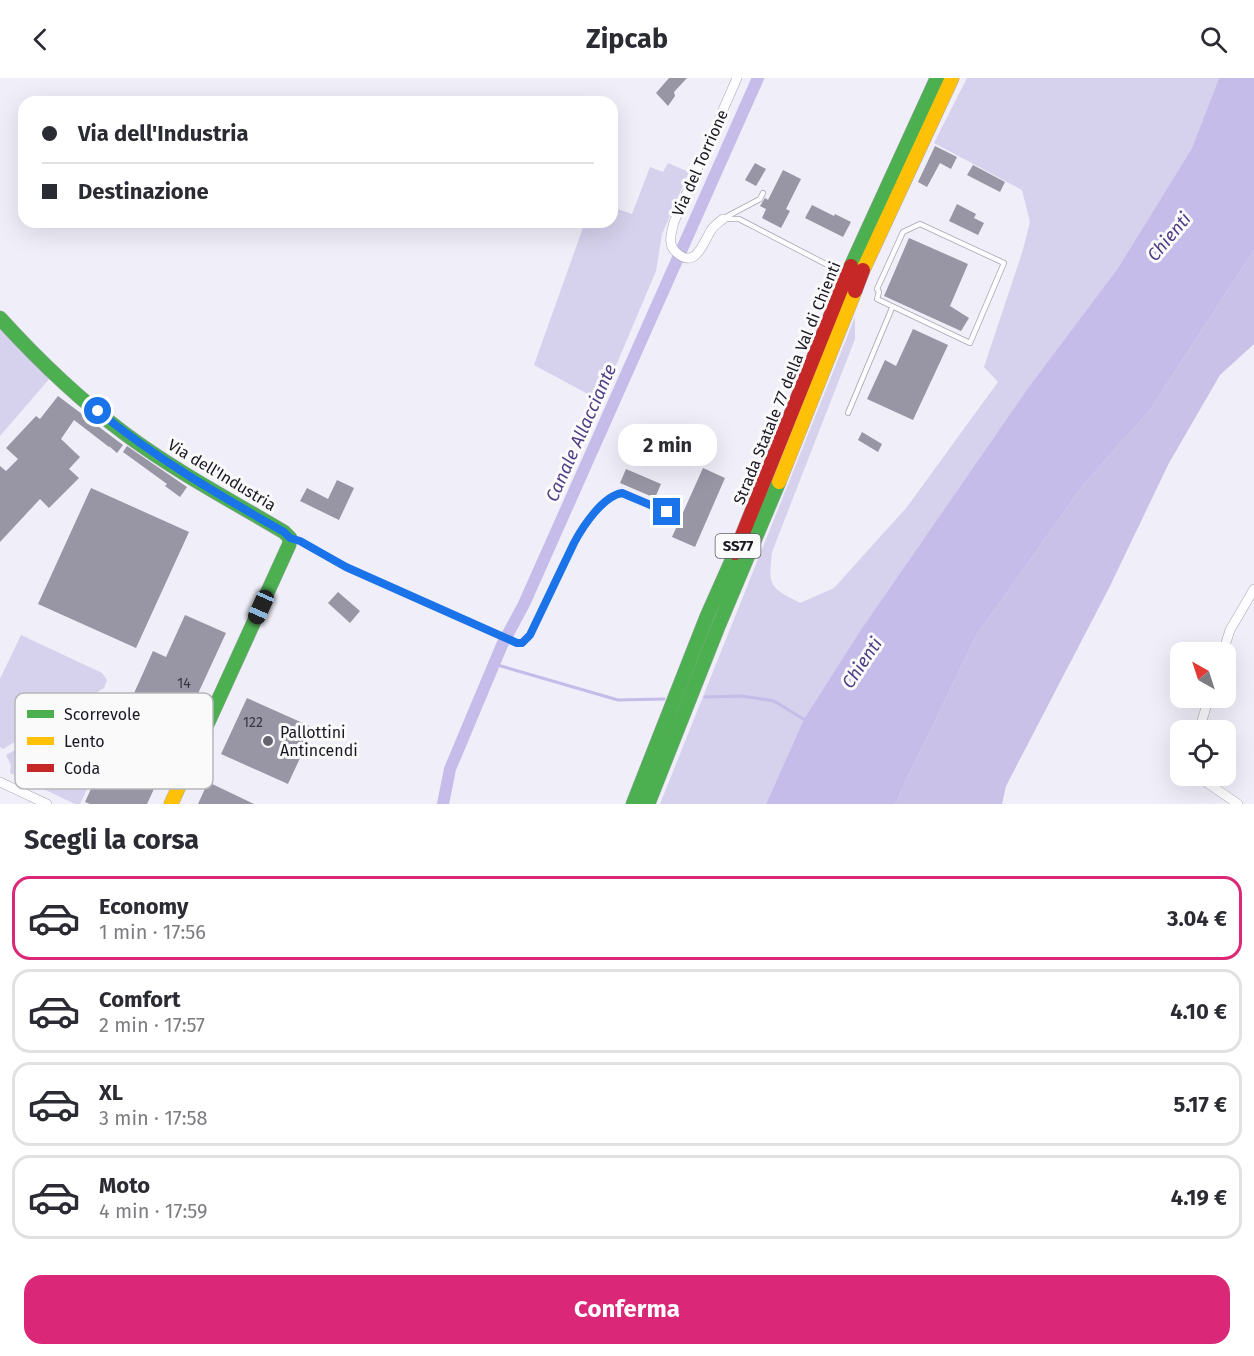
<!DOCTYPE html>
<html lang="it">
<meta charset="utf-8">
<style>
body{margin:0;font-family:"Fira Sans",sans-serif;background:#f7f7f7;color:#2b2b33;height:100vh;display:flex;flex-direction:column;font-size:22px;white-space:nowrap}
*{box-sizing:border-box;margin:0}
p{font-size:20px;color:#7c7c81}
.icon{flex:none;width:33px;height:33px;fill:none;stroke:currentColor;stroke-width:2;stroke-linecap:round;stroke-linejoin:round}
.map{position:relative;height:726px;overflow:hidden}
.panel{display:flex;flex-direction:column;background:#fff;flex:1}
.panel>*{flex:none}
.guide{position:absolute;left:18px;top:18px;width:600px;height:132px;border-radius:18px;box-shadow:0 6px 24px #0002;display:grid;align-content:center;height:132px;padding:0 24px;background:#fff}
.needle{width:39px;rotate:321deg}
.tools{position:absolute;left:1170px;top:564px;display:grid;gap:12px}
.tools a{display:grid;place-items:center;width:66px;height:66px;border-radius:12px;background:#fff;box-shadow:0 6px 24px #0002;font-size:30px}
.end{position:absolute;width:27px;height:27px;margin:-14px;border:8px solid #1a73e8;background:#fff;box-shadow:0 0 0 3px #fff}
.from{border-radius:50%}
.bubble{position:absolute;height:42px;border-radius:18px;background:#fff;box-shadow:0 6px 24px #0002;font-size:20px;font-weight:700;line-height:42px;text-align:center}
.car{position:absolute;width:18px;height:36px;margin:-18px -9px;border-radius:8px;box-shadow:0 0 4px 2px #0007;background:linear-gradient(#222 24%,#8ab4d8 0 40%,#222 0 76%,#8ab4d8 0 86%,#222 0)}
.guide b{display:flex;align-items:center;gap:21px;height:57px;font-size:22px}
.guide b+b{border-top:2px solid #e1e1e2}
.guide i{width:15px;height:15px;background:#2b2b33}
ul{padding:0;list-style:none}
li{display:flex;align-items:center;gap:18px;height:84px;margin:0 12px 9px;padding:0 12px;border:3px solid #e1e1e2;border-radius:18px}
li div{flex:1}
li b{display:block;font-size:22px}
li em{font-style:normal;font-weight:700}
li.current{border-color:#db2777}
li>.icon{width:54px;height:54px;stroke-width:1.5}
h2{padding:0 24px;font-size:27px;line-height:72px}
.cta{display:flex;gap:12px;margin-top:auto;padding:12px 24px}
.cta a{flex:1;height:69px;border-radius:18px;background:#db2777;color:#fff;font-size:24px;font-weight:700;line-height:69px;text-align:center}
header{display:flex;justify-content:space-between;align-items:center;height:78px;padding:0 24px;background:#fff;font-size:27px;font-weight:700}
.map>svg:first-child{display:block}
.green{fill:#d6d1ec}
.forest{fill:#c9c1e7}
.water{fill:#c5bcea}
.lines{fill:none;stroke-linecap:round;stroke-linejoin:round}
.stream{stroke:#c5bcea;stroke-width:3}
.canal{stroke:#c5bcea;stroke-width:12}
.building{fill:#9895a4}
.lane-casing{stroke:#a8a6b0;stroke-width:6}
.street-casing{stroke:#a8a6b0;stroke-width:10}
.fast-casing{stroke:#a8a6b0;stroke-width:15}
.slow-casing{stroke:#a8a6b0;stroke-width:15}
.jam-casing{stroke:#a8a6b0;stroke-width:15}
.lane{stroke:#fdfcfe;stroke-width:4.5}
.street{stroke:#fdfcfe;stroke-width:9}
.fast{stroke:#4caf50;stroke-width:14}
.slow{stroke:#ffc107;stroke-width:14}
.jam{stroke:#c62828;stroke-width:14}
.jam-bridge-casing{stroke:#a8a6b0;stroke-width:15;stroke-linecap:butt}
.jam-bridge{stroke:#c62828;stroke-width:14}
.route{stroke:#1a73e8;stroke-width:8}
.poi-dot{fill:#65636e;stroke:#fafafa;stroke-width:2}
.labels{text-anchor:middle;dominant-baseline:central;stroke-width:6;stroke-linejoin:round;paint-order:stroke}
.number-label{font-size:14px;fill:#3a3743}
.shield{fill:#fafafa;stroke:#5d5c64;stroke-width:1.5}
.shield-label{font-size:15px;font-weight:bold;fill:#1a1823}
.street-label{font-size:16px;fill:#1a1823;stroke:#fafafa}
.poi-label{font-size:16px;fill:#1a1823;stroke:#fafafa;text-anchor:start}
.water-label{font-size:18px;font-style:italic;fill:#503d85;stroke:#fafafa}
.key{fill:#fafafa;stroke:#b7b6ba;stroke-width:1.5}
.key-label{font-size:16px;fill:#1a1823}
</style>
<header><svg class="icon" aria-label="back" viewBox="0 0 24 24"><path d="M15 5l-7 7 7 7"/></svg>Zipcab<svg class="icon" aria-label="search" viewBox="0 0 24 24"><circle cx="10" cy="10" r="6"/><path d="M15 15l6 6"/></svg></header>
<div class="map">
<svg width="1254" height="726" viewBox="0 0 1254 726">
<rect width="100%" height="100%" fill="#f0eef9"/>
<path class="green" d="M967,0H1219L1192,70L1118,190L1028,310L860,553L804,641L766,726H660L855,239V261L772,474C768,510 770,509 800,525L834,510L907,429L998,304L984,289L1022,175L1030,144L1022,112L934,65Z
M668,85L689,94L662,156L656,193L601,323L534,287L585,144H612V129L632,136L650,89L663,94Z
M0,250L50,300L0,358Z
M21,557L102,595L107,602L104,610L3,671L0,669V601Z
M113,617L128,625L80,726H75L10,695L11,687L6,677Z"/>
<path class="forest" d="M1254,172V266L1220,297L1169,385L1109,510L1006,708L1002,726H895L976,558L1084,406L1150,332Z"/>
<path class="water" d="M1219,0H1254V172L1150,332L1084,406L976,558L895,726H766L804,641L860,553L1028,310L1118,190L1192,70Z"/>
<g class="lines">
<path class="stream" d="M494,586L618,622L664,621
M705,619L742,618L774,623L805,642"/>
<path class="canal" d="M443,726L450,691L502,567L524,526L758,0"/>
</g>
<path class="building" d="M669,0H687L674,14L675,18L668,28L656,15Z
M935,68L957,79L951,91L940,85L927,109L918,104Z
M755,85L766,91L756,108L745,102Z
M973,87L1005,104L1000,114L967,97Z
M783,92L801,101L786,131L790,133L781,150L762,140L766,131L760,128L765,120L768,122Z
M957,126L976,136L974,140L984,145L978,157L949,143Z
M812,127L834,138L835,136L851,144L843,159L805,140Z
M909,160L968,186L950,228L969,240L961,253L884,218Z
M913,251L948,267L913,342L867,321L885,282L896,288Z
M58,318L123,367L117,375L110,369L111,368L109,369L74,342L61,361L80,379L69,391L79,400L49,430L40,421L0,464V388L6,393L18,381L6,370L36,338L40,341Z
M862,354L882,366L878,374L858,362Z
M127,368L187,409L180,419L165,408L167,406L123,374Z
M703,390L725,400L695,469L672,459Z
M626,391L661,406L655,420L620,405Z
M337,402L354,410L339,442L300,423L307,410L328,421Z
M91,410L189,454L136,570L38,526Z
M338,514L360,533L350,545L328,525Z
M185,537L226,555L147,726H90L85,724L153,573L166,579Z
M247,620L314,650L288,706L221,676Z
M208,704L254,726H198Z"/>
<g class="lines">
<defs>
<path id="lane" d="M726,139L760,121L763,115
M723,141H739L845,196
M920,146L1004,185L970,265L877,221L879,214L877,211L903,154Z
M848,335L892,230
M291,460L300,463L346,489L499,558L517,565H523L530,557C546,525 585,421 622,415L667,434"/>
<path id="street" d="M723,141C718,145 713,148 710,154C703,166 695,191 677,175C667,167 671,156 674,144L737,0
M1223,574L1230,552L1254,511
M1199,652L1209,620
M1199,698L1203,702L1238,726
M0,704L47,726"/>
<path id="fast" d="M851,188L937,0
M0,240C38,282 79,321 124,355C175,393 230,422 284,454L290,460L289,467L206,649
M633,726L707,538L735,475
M648,726L718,549L779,404"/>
<path id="slow" d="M863,192L952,0
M779,404L855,213
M171,726L206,649"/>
<path id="jam" d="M735,475L842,209"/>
</defs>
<use href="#lane" class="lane-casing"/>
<use href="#street" class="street-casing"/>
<use href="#fast" class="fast-casing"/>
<use href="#slow" class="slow-casing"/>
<use href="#jam" class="jam-casing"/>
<use href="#lane" class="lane"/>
<use href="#street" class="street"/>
<use href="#fast" class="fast"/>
<use href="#slow" class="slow"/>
<use href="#jam" class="jam"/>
<defs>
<path id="jam-bridge" d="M842,209L851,188
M855,213L863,192"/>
</defs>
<use href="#jam-bridge" class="jam-bridge-casing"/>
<use href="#jam-bridge" class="jam-bridge"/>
</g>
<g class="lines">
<path class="route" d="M98,333C155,380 219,417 284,454L290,460L300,463L346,489L517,565H522L530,557L574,465C583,448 603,418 622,415L667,434"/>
</g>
<circle class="poi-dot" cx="268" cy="663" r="6"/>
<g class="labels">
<g class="number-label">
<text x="184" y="605">14</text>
<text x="253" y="644">122</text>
</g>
<rect class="shield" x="715.5" y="456" width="45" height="24" rx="4.5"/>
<g class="shield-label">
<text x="738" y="468">SS77</text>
</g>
<g class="street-label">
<text transform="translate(700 85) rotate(-66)">Via del Torrione</text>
<text transform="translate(787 305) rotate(-68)">Strada Statale 77 della Val di Chienti</text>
<text transform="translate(222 397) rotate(31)">Via dell'Industria</text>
</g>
<g class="poi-label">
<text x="280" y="654">Pallottini<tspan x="280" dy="18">Antincendi</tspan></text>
</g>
<g class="water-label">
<text transform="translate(1169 159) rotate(-50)">Chienti</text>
<text transform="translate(581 355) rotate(-66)">Canale Allacciante</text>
<text transform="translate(862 585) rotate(-56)">Chienti</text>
</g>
</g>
<rect x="15" y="615" width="198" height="96" rx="9" class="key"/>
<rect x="27" y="632" width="27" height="8" fill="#4caf50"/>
<rect x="27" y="659" width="27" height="8" fill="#ffc107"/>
<rect x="27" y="686" width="27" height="8" fill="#c62828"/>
<g class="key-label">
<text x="64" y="642">Scorrevole</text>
<text x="64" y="669">Lento</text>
<text x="64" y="696">Coda</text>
</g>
</svg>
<div class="tools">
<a><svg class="needle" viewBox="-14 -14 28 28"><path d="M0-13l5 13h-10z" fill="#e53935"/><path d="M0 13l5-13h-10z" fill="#7c7c81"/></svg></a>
<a><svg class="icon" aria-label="locate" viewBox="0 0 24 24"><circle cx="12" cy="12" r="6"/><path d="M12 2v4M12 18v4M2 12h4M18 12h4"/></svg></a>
</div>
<i class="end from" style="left:98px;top:333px"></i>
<i class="end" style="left:667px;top:434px"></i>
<div class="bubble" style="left:618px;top:346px;width:99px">2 min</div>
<i class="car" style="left:261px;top:529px;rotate:204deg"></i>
<div class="guide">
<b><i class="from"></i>Via dell'Industria</b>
<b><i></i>Destinazione</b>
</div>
</div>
<section class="panel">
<h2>Scegli la corsa</h2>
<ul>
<li class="current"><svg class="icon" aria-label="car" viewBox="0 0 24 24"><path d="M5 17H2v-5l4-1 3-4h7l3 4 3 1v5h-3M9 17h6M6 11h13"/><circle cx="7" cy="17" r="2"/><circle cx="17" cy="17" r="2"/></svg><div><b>Economy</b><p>1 min · 17:56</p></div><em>3.04 €</em></li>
<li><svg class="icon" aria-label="car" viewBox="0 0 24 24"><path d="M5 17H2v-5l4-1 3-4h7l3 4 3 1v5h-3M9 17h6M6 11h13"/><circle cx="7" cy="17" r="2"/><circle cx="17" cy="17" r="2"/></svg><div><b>Comfort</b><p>2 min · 17:57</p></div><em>4.10 €</em></li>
<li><svg class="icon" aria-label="car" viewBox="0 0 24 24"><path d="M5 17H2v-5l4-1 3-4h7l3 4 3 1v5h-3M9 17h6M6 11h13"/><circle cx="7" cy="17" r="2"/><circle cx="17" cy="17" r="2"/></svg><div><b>XL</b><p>3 min · 17:58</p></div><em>5.17 €</em></li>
<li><svg class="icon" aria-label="car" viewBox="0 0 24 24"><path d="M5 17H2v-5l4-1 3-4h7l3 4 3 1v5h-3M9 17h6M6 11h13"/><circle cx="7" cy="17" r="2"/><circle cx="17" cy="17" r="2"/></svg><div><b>Moto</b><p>4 min · 17:59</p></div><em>4.19 €</em></li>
</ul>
<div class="cta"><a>Conferma</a></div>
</section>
